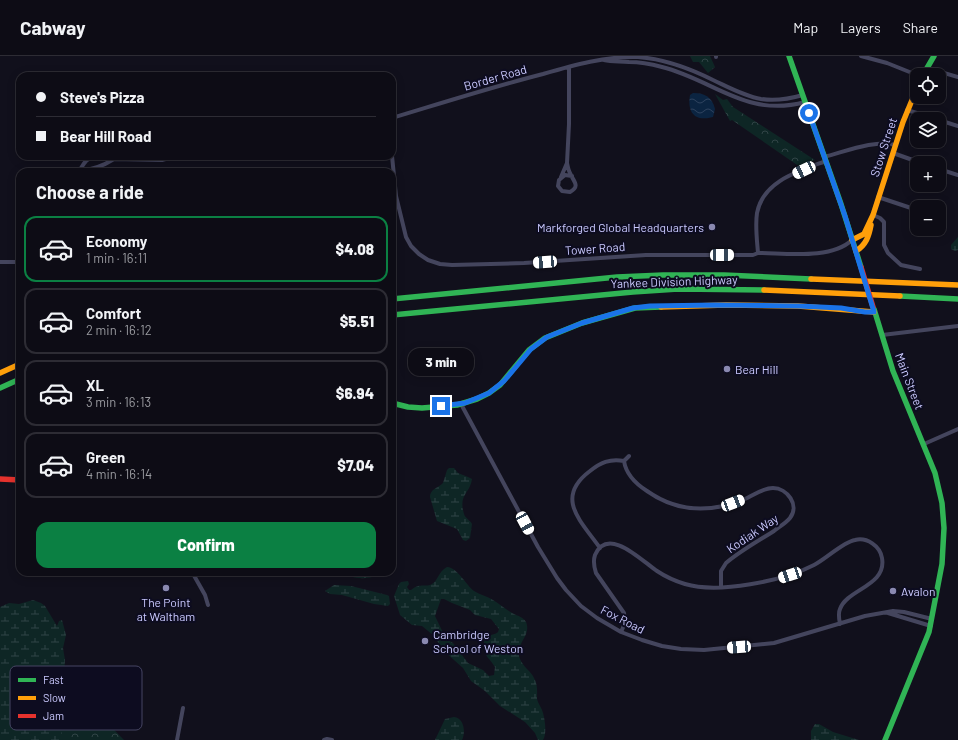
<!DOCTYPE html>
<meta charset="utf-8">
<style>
body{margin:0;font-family:Barlow,sans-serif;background:#1b1a22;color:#f1f3f6;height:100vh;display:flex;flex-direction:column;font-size:15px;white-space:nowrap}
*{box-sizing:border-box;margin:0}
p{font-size:13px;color:#9a9ba0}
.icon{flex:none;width:22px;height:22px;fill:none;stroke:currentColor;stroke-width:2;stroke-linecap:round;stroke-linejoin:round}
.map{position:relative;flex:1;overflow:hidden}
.details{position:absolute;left:16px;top:112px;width:380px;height:408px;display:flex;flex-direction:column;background:#0d0c15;border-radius:12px;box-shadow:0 2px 10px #0003,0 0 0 1px #2d2c34}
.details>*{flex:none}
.top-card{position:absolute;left:16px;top:16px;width:380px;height:88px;border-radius:12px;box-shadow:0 2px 10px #0003,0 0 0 1px #2d2c34;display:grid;align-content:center;height:88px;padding:0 20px;background:#0d0c15}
.controls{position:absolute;left:910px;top:12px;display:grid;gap:8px}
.controls a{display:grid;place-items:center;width:36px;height:36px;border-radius:8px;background:#0d0c15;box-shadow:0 2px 10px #0003,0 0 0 1px #2d2c34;font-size:20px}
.end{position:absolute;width:18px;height:18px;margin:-9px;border:5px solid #1a73e8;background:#fff;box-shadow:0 0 0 2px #fff}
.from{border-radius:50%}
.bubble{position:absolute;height:28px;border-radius:12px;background:#0d0c15;box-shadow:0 2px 10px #0003,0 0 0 1px #2d2c34;font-size:13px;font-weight:800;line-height:28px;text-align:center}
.car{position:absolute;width:12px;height:24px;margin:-12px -6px;border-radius:5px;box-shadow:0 0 3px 1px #0007;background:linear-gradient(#fff 24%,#345 0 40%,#fff 0 76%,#345 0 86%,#fff 0)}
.top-card b{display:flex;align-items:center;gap:14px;height:38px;font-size:15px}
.top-card b+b{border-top:1px solid #2d2c34}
.top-card i{width:10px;height:10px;background:#f1f3f6}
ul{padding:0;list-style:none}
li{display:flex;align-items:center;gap:12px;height:66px;margin:0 8px 6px;padding:0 12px;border:2px solid #2d2c34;border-radius:12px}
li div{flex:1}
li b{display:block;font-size:15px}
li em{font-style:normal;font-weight:800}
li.current{border-color:#0b8043}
li>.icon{width:36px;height:36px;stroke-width:1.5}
h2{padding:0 20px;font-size:18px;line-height:48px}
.action{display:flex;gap:8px;margin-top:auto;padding:8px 20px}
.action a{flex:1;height:46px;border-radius:12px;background:#0b8043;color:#fff;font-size:16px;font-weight:800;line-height:46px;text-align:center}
header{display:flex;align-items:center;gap:24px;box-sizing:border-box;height:56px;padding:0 20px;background:#0d0c15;border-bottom:1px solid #2d2c34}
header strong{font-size:19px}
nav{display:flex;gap:22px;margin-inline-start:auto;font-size:14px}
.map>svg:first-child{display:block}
.forest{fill:url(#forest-crowns)}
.wetland{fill:url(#wetland-marsh);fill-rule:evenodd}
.water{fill:url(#water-waves)}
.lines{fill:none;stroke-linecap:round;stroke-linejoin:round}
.street{stroke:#44455d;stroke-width:4}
.fast{stroke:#30b455;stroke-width:5.5}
.slow{stroke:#ff9f0a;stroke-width:5.5}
.jam{stroke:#e5322d;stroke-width:5.5}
.jam-bridge{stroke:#e5322d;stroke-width:5.5}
.route{stroke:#1a73e8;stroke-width:5}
.poi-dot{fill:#8a89b0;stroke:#0d0c20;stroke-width:1.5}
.labels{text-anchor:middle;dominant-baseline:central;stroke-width:4;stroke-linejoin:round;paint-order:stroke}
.street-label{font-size:12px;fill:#cbcaff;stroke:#0d0c20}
.poi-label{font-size:12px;fill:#cbcaff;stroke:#0d0c20;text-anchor:start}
.key{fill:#0d0c20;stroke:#464563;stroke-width:1}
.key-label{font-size:11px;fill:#cbcaff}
</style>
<header>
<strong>Cabway</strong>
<nav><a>Map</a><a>Layers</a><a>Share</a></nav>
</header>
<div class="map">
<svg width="958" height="684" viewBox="0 0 958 684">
<defs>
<pattern id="forest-crowns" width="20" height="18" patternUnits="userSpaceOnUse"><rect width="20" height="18" fill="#0e2625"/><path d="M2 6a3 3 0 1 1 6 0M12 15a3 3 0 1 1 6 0" fill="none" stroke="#304446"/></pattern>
<pattern id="wetland-marsh" width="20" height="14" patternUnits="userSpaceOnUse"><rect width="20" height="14" fill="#0e2625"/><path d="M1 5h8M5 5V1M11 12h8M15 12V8" fill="none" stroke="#304446"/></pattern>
<pattern id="water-waves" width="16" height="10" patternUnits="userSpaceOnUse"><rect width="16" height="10" fill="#0b2441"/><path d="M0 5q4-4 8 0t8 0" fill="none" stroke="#2d425e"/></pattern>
</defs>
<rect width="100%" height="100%" fill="#11101c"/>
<path class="forest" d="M690,0H710L715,11L708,17L699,6H693Z
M715,38L723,44L727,43L733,51L815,104L800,111L732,64L730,65Z
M24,644L82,645L93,652L124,684H18Z"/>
<path class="wetland" d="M958,181V194L955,195L951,193V189Z
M449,412H454L458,417L468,421L472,423C470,438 458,438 464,458C465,462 470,464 472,468L470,482L466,485L463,484L457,473L437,465L430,441C430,433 438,432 443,427L447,414Z
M447,511C458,512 466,529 474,535C480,539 487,540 493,544C500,548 506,554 514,558C518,560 523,561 526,566C532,581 514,587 520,603C523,611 531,615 534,622C538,629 537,636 537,643C538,648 542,652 543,657C545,664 547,678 543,684H538L535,677L525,666L500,650L485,635L471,625L463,612L445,596L433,579L422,570L412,569L400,559L394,540L399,528L401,526L408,525L409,528L407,531L409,534H411C421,526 426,532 432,528C438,525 438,516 447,511ZM444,543L452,547L470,554L475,559L491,563L499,573L498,576C495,579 489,578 486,582C484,584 484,586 484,588C484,601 489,601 495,611L494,619L489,620L483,614L468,607L453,587L446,583L435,560L440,546L441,543Z
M337,516H382C369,526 352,522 338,517Z
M334,529L351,530L387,539L389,540L390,548L388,550L374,548L342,539L330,538L325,535Z
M33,544L41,547L45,550L57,570L59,565L62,564L66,579L63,592L65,604L64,619L66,633L62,649L61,672L62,678L69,684H0V551L9,547L19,548Z
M454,661C464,662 466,676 462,684H435L445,663Z
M815,668H819L833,676L859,684H811V675Z"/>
<path class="water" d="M693,37C705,37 712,41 715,53L713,61C695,66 687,57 690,39Z"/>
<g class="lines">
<path class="street" d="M861,0L887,7L917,19
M716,1V0
M604,4C612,6 620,5 629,6C640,6 651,8 662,11C714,24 746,62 805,46
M927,12L958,21
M907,54L936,63
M392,62C442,47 492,31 543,18C574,9 606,0 638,1C665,3 689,12 713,24C728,31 744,40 761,43C775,45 789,43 803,39
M939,64L958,70
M893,97L921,107
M392,100L396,140L406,181L411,190L419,198L428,204L440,208L452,209L524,207L646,199H753L758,197C785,197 831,204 852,184
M824,101C844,96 876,83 895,89
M567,107C568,111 568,114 570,117C573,125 581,130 570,136L562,135L558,130L559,124L565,119L572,120
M939,113L958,119
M79,115C92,114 103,110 114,103
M78,116C81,113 83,108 86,105C93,99 105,100 114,103L162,104L176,100
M561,121L567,107L569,68V11
M878,141L917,154
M873,159L880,162L884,166V189L888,197L901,209L920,213
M758,197C757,184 755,170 757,157C763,125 799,115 826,105
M0,206H20
M882,279L958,270
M461,348L538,491L557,522L566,534L581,550L597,562L621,576L642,584L662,590L681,593L704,594L774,587L865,560L893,555L904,556L932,563
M924,388L958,373
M624,405C626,418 636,428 647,435C678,457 711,457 745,443C753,439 763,432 773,432C787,432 800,449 790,462C786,467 779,471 774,475C758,485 740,495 726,507L721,515V531
M600,492C581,465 554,442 590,415C600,407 610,402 624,405L629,400
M192,516L205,539L208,549
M888,557L931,570
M621,576L625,567L624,557L596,517C594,511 593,505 595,499C608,469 643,506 657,515C666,521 675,525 685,528C718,538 783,525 814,509C826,503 843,486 855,484C867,481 880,490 882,502C887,530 847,533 840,553C838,557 839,563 840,568
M177,684L183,652
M324,684L327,683L332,684"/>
<path class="fast" d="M789,0L841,148L861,211
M923,19L934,0
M900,240L958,243
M392,243L617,221L663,219H724L811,223
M874,253L893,315L935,417L942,447L944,472L942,508L929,576L885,684
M392,259L633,236L678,233L764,234
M0,332L20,323
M392,347L408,351L422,352L457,349L477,343L489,337L500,329L529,294L545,282L582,267L635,252L661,251"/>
<path class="slow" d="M852,184L864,178L873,159L903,66L917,32
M856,195C866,189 869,180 871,169
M811,223L958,229
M764,234L900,240
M661,251L726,249L798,250L874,256
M0,317L20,308"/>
<path class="jam" d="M0,423L20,424"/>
<path class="jam-bridge" d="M861,211L873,251"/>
</g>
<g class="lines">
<path class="route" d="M441,350L465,347L489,337L504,325L531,293L547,281L582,267L633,252L650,250L716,249L798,250L841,252L865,256H874L845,160L809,57"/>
</g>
<g class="poi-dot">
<circle cx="712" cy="171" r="4"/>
<circle cx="727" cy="313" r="4"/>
<circle cx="166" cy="532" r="4"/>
<circle cx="893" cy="535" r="4"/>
<circle cx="425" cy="585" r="4"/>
</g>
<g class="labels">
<g class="street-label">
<text transform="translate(495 21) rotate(-16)">Border Road</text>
<text transform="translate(883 91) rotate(-72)">Stow Street</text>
<text transform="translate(595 192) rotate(-4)">Tower Road</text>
<text transform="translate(674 225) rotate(-2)">Yankee Division Highway</text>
<text transform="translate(910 325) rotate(69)">Main Street</text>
<text transform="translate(752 477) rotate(-34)">Kodiak Way</text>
<text transform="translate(623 563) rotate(27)">Fox Road</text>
</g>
<g class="poi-label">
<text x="704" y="171" text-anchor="end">Markforged Global Headquarters</text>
<text x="735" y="313">Bear Hill</text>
<text x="901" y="535">Avalon</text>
<text x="166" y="546" text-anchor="middle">The Point<tspan x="166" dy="14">at Waltham</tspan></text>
<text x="433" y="578">Cambridge<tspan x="433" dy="14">School of Weston</tspan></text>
</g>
</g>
<rect x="10" y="610" width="132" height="64" rx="6" class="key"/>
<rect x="18" y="622" width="18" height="4" fill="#30b455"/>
<rect x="18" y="640" width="18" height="4" fill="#ff9f0a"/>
<rect x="18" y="658" width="18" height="4" fill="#e5322d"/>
<g class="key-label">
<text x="43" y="628">Fast</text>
<text x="43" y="646">Slow</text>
<text x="43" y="664">Jam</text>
</g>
</svg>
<div class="controls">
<a><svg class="icon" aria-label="locate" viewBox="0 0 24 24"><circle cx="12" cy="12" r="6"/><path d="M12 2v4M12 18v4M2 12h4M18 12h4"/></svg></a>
<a><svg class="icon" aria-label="layers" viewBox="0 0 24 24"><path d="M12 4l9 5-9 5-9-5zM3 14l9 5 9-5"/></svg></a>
<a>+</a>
<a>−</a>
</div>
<i class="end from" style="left:809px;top:57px"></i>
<i class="end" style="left:441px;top:350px"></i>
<div class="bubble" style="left:408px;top:292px;width:66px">3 min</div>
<i class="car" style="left:804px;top:114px;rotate:245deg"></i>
<i class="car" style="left:722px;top:199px;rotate:90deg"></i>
<i class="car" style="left:545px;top:206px;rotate:266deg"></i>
<i class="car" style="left:733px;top:447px;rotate:69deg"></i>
<i class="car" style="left:525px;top:467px;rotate:152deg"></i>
<i class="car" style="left:790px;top:519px;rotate:252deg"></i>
<i class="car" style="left:739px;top:591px;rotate:266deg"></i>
<div class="top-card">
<b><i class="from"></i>Steve's Pizza</b>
<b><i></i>Bear Hill Road</b>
</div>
<section class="details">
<h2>Choose a ride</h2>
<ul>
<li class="current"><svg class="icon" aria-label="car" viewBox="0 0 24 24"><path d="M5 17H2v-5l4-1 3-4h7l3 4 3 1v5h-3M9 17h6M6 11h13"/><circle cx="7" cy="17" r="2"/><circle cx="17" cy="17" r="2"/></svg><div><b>Economy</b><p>1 min · 16:11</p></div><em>$4.08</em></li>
<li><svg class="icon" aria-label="car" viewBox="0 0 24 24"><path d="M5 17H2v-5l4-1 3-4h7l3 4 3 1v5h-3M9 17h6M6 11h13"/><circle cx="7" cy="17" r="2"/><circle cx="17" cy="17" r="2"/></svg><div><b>Comfort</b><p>2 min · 16:12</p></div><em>$5.51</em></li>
<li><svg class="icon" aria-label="car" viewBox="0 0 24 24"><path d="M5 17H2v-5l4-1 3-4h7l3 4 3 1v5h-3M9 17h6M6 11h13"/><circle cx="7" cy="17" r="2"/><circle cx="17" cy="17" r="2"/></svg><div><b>XL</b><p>3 min · 16:13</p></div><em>$6.94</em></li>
<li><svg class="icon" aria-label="car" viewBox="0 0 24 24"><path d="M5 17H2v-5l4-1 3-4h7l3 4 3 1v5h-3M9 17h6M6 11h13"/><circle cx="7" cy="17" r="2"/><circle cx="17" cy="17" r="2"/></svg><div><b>Green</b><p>4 min · 16:14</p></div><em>$7.04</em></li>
</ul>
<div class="action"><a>Confirm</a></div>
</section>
</div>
